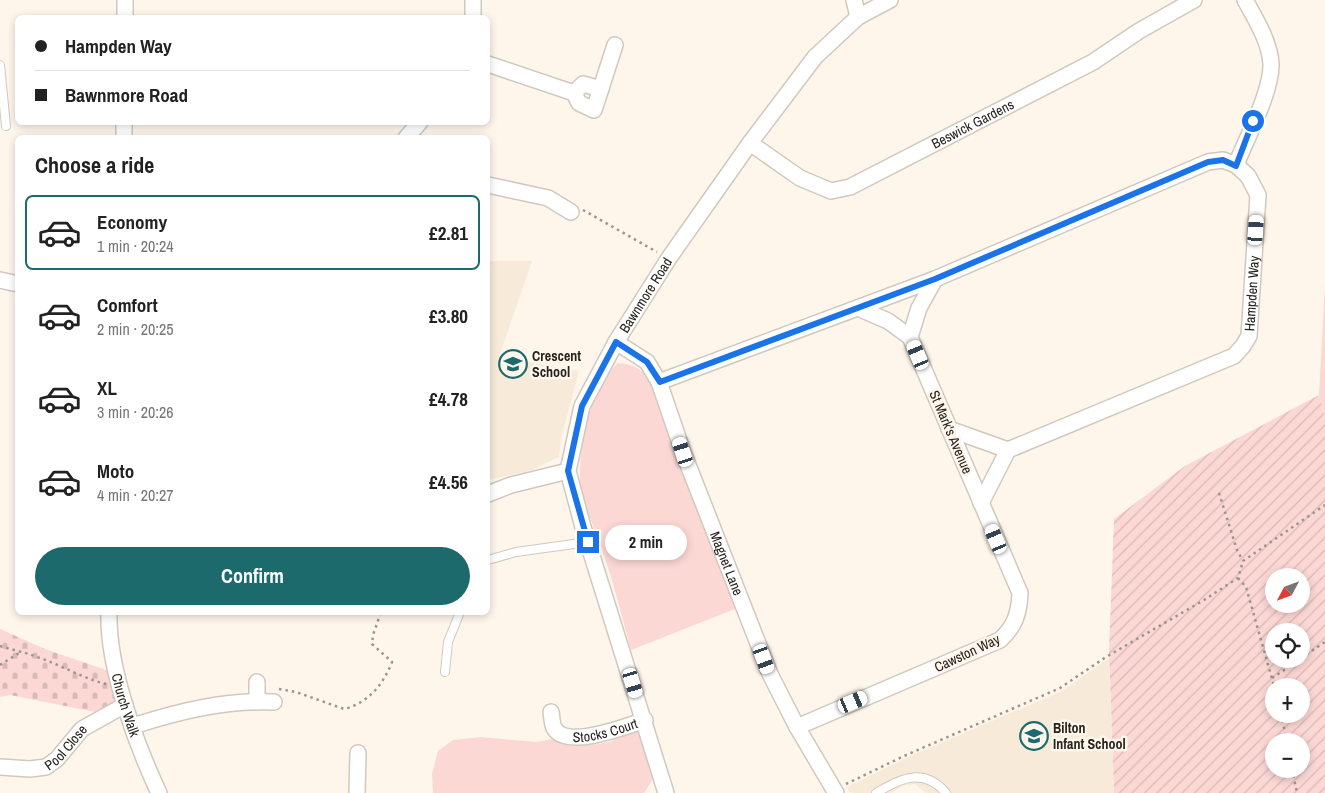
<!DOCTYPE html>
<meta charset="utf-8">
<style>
body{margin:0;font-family:"Archivo Narrow",sans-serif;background:#f2f2f2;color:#222;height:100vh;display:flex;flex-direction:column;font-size:19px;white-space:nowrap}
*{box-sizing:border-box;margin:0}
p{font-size:16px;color:#767676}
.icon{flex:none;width:28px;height:28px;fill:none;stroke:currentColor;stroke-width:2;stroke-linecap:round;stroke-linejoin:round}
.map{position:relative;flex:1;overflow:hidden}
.panel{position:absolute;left:15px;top:135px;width:475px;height:480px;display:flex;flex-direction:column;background:#fff;border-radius:8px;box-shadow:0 2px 8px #0003}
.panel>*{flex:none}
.banner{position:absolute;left:15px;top:15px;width:475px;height:110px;border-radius:8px;box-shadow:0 2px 8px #0003;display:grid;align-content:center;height:110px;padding:0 20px;background:#fff}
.needle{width:32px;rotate:229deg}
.fabs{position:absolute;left:1265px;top:568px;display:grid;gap:10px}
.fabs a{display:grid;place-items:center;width:45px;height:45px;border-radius:50%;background:#fff;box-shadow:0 2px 8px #0003;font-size:25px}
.end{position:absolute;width:22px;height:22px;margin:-11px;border:6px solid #1a73e8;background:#fff;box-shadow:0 0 0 2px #fff}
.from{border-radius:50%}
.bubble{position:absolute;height:35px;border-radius:18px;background:#fff;box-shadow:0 2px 8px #0003;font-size:16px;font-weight:700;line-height:35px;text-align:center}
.car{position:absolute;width:15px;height:30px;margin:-15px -8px;border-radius:6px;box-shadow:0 0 4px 1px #0007;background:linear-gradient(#fff 24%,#345 0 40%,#fff 0 76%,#345 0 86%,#fff 0)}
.banner b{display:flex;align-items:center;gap:18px;height:48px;font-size:19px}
.banner b+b{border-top:1px solid #e0e0e0}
.banner i{width:12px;height:12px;background:#222}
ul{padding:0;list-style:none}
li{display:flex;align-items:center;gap:15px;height:75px;margin:0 10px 8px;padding:0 10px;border:2px solid transparent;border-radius:8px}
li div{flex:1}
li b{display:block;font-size:19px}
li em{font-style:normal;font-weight:700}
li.current{border-color:#1d6a6d}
li>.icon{width:45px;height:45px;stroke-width:1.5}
h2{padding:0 20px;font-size:22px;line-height:60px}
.primary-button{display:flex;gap:10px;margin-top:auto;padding:10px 20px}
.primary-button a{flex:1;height:58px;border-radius:30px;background:#1d6a6d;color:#fff;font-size:20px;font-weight:700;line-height:58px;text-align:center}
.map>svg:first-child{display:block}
.built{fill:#f7ead9}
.cemetery{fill:url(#cemetery-stones)}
.park{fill:#fcd8d4}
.garden{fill:url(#garden-furrows);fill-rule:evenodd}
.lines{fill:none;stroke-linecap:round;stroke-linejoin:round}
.service-casing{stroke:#d0c9be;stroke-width:10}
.minor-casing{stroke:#d0c9be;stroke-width:18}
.path{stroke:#9b958e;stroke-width:2.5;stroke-dasharray:2.5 4;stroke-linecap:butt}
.service{stroke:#fff;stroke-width:8}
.minor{stroke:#fff;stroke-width:15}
.route{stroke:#1a73e8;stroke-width:6}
.labels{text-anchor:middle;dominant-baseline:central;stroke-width:5;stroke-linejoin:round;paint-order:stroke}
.street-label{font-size:14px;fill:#26231f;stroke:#fef5eb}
.poi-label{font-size:14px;font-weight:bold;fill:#26231f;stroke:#fef5eb;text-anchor:start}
</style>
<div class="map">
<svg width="1325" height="793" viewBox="0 0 1325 793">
<defs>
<pattern id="cemetery-stones" width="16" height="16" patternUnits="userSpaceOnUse" patternTransform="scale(1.25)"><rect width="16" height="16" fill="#fcd8d4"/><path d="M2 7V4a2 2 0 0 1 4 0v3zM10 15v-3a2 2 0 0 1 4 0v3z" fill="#d8b9b6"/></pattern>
<pattern id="garden-furrows" width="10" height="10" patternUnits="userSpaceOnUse" patternTransform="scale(1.25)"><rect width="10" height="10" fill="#fcd8d4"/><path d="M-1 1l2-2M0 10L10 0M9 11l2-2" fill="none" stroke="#d8b9b6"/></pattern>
</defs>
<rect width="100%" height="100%" fill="#fef5eb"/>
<path class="built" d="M488,261H532L499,357L579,371L561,439L559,457L532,470L488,480Z
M1109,658L1114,793H926L915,784L904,785L891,793H850L847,787L908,757L1062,691Z"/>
<path class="cemetery" d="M0,629L45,649L109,671L117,703L95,712L10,695L0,697Z"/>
<path class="park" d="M1325,286V416L1319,395Z
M618,363C640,365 644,372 654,391L740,607L631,650C622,617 614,583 602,550C597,535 580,495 580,481C579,445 590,388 618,363Z
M637,728L653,779L644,793H433L432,774L438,751L453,740L481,737L536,742L552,739L568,746L592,745L610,742Z"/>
<path class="garden" d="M1319,395L1325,416V793H1114L1109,651L1114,519L1185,466ZM1274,576H1301V604H1274ZM1274,631H1301V659H1274ZM1274,686H1301V714H1274ZM1274,741H1301V769H1274Z"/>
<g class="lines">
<defs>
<path id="service" d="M0,65L6,126
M488,560L516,552L588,542
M445,672L448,642L460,612
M876,793C901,778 924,767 946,793"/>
<g id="minor">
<path d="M854,0L858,17"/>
<path d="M125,18V0"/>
<path d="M473,18V0"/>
<path d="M488,64L574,93L579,103L594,110L615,45"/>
<path d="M574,93L583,84L601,89"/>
<path d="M124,138V122"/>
<path d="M406,138L420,122"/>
<path id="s1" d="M750,143L800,178L831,191L850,187L1093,62L1139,31L1194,0"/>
<path d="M488,185L548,198L571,212"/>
<path d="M0,280L18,284"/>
<path d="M858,308L888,321L910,337"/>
<path id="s2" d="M616,342L647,362L659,382L683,452L770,674L797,727L836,793"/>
<path d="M659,382L935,279L1208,162L1223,160L1236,165"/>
<path d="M949,429L1008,450"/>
<path d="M488,494L511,485L568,471"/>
<path id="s3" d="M981,503L1008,450L1234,356L1243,346L1249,336L1258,195L1248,176L1236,165C1246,139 1272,91 1271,64C1270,42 1255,18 1245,0"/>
<path id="s4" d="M109,612C107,666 136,744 159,793"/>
<path d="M257,701V682"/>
<path id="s5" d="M551,712C552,717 552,724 554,728C567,750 627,726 645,720"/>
<path d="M133,726C180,711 224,700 274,702"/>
<path d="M797,727L1000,640C1015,626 1019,614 1020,593L910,337L919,308L935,279"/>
<path id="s6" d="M0,767L30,769L46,767L57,759L82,729L125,705"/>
<path d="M357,793L358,753"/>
<path id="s7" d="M666,793L583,527L568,471L582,406L616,342L669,258L750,143L815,57L858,17L890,0"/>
</g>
</defs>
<use href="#service" class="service-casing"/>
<use href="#minor" class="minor-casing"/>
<path class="path" d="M583,210L657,252
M1219,493L1237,550L1243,561
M1238,578L1246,587L1274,686
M0,646C12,650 25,652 37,657C61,665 82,678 106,684
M1301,658L1325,642
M0,665L19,653
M1272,678L1301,659
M279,689L296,692L344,709C368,703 383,685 392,662L372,644L373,635L381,612
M1281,714L1287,741
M1292,769L1297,793
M846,784L904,756L1060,688L1106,657L1204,600L1238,578L1243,561L1325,505"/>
<use href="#service" class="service"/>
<use href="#minor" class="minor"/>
</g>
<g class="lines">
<path class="route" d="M588,542L568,471L582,406L616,342L647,362L660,382L935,279L1208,162L1223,160L1236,166L1253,121"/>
</g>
<defs>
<symbol id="school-ring" viewBox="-11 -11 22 22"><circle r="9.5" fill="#fef5eb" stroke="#1d6a6d" stroke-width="1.5"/><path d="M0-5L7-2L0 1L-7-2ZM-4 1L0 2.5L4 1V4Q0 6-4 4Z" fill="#1d6a6d"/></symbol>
</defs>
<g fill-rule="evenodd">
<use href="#school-ring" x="497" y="348" width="32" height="32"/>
<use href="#school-ring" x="1018" y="720" width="32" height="32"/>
</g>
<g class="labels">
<g class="street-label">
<text stroke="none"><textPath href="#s1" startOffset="252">Beswick Gardens</textPath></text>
<text stroke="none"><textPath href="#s3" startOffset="372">Hampden Way</textPath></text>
<text stroke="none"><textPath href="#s7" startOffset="531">Bawnmore Road</textPath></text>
<text transform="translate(951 432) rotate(67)">St Mark's Avenue</text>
<text stroke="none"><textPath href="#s2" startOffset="254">Magnet Lane</textPath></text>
<text transform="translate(967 653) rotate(-25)">Cawston Way</text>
<text stroke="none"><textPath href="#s4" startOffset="95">Church Walk</textPath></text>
<text stroke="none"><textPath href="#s5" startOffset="71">Stocks Court</textPath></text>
<text stroke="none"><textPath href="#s6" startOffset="74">Pool Close</textPath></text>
</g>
<g class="poi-label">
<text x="532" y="356">Crescent<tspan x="532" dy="16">School</tspan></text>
<text x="1053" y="728">Bilton<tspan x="1053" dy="16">Infant School</tspan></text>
</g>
</g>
</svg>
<div class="fabs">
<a><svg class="needle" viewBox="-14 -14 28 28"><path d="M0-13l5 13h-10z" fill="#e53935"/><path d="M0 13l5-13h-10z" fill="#767676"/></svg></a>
<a><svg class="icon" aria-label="locate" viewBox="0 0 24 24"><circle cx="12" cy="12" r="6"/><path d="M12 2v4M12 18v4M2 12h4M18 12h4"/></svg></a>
<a>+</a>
<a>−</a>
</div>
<i class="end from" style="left:1253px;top:121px"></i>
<i class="end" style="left:588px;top:542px"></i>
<div class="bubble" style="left:605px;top:525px;width:82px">2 min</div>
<i class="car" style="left:1256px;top:230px;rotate:4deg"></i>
<i class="car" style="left:918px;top:355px;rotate:337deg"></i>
<i class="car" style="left:683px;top:452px;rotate:342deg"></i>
<i class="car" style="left:996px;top:539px;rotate:337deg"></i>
<i class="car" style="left:764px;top:659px;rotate:160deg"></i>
<i class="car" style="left:633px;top:683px;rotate:163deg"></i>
<i class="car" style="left:853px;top:702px;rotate:67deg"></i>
<div class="banner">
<b><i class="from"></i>Hampden Way</b>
<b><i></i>Bawnmore Road</b>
</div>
<section class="panel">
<h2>Choose a ride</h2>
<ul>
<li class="current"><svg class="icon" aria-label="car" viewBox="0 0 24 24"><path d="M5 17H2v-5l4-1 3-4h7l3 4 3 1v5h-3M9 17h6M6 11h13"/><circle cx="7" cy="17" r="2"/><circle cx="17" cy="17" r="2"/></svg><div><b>Economy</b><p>1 min · 20:24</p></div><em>£2.81</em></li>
<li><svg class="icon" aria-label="car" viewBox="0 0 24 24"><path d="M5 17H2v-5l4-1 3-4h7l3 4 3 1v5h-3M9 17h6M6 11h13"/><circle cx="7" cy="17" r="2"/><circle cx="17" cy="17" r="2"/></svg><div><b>Comfort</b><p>2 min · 20:25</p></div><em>£3.80</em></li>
<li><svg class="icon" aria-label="car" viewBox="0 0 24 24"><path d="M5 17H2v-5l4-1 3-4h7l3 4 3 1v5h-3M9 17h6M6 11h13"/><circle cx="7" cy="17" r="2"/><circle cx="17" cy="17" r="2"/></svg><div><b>XL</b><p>3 min · 20:26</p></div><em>£4.78</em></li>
<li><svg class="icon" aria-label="car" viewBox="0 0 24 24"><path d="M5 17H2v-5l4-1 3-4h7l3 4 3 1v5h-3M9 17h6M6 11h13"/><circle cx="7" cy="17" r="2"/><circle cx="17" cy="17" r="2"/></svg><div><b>Moto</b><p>4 min · 20:27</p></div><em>£4.56</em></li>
</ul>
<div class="primary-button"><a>Confirm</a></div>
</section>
</div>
